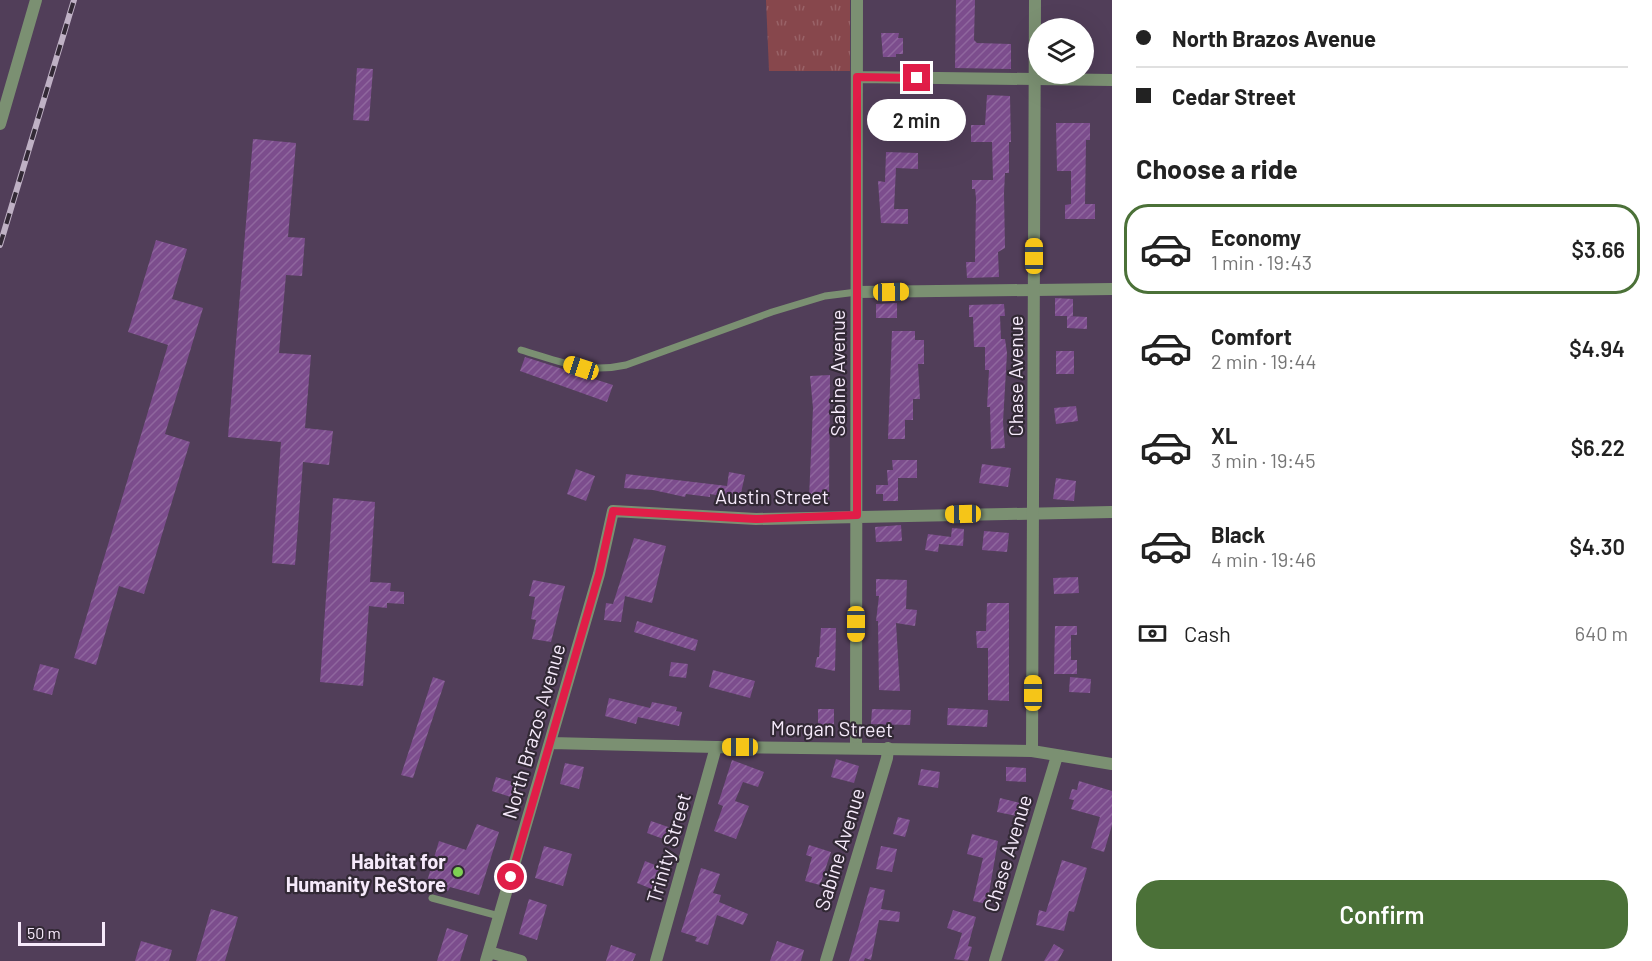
<!DOCTYPE html>
<meta charset="utf-8">
<style>
body{margin:0;font-family:Barlow,sans-serif;background:#f6f6f6;color:#222;height:100vh;display:flex;flex-direction:column;font-size:22px;white-space:nowrap}
*{box-sizing:border-box;margin:0}
p{font-size:20px;color:#767676}
.icon{flex:none;width:33px;height:33px;fill:none;stroke:currentColor;stroke-width:2;stroke-linecap:round;stroke-linejoin:round}
.map{position:relative;flex:1;overflow:hidden}
.sheet{display:flex;flex-direction:column;background:#fff;width:540px}
.sheet>*{flex:none}
.banner{display:grid;align-content:center;height:132px;padding:0 24px;background:#fff}
.fabs{position:absolute;left:1028px;top:18px;display:grid;gap:12px}
.fabs a{display:grid;place-items:center;width:66px;height:66px;border-radius:50%;background:#fff;box-shadow:0 6px 24px #0002;font-size:30px}
.scale{position:absolute;left:18px;bottom:15px;width:87px;box-sizing:border-box;padding-left:6px;border:3px solid #f6eafb;border-top:0;font-size:16px;line-height:21px;white-space:nowrap;color:#f6eafb;-webkit-text-stroke:4px #322935;paint-order:stroke}
.end{position:absolute;width:27px;height:27px;margin:-14px;border:8px solid #e11d48;background:#fff;box-shadow:0 0 0 3px #fff}
.from{border-radius:50%}
.bubble{position:absolute;height:42px;border-radius:21px;background:#fff;box-shadow:0 6px 24px #0002;font-size:20px;font-weight:600;line-height:42px;text-align:center}
.car{position:absolute;width:18px;height:36px;margin:-18px -9px;border-radius:8px;box-shadow:0 0 4px 2px #0007;background:linear-gradient(#f5c518 24%,#345 0 40%,#f5c518 0 76%,#345 0 86%,#f5c518 0)}
.banner b{display:flex;align-items:center;gap:21px;height:57px;font-size:22px}
.banner b+b{border-top:2px solid #e0e0e0}
.banner i{width:15px;height:15px;background:#222}
ul{padding:0;list-style:none}
li{display:flex;align-items:center;gap:18px;height:90px;margin:0 12px 9px;padding:0 12px;border:3px solid transparent;border-radius:24px}
li div{flex:1}
li b{display:block;font-size:22px}
li em{font-style:normal;font-weight:600}
li.active{border-color:#4b7138}
li>.icon{width:54px;height:54px;stroke-width:1.5}
h2{padding:0 24px;font-size:27px;line-height:72px}
.pay{display:flex;align-items:center;gap:15px;height:66px;padding:0 24px;font-size:22px}
.pay p{margin-inline-start:auto}
.action{display:flex;gap:12px;margin-top:auto;padding:12px 24px}
.action a{flex:1;height:69px;border-radius:24px;background:#4b7138;color:#fff;font-size:24px;font-weight:600;line-height:69px;text-align:center}
main{display:flex;flex:1;min-height:0}
.map>svg:first-child{display:block}
.grass{fill:url(#grass-tufts)}
.building{fill:url(#building-hatch)}
.lines{fill:none;stroke-linecap:round;stroke-linejoin:round}
.service{stroke:#7b9072;stroke-width:7}
.minor{stroke:#7b9072;stroke-width:12}
.tertiary{stroke:#7b9072;stroke-width:12}
.rail-casing{stroke:#bfb1c5;stroke-width:6}
.rail{stroke:#322935;stroke-width:4;stroke-dasharray:11;stroke-linecap:butt}
.route{stroke:#e11d48;stroke-width:8}
.poi-dot{fill:#7ed153;stroke:#322935;stroke-width:2}
.labels{text-anchor:middle;dominant-baseline:central;stroke-width:4.5;stroke-linejoin:round;paint-order:stroke}
.street-label{font-size:20px;fill:#f6eafb;stroke:#322935}
.poi-label{font-size:20px;font-weight:bold;fill:#f6eafb;stroke:#322935;text-anchor:end}
</style>
<main>
<div class="map">
<svg width="1112" height="961" viewBox="0 0 1112 961">
<defs>
<pattern id="grass-tufts" width="24" height="20" patternUnits="userSpaceOnUse" patternTransform="scale(1.5)"><rect width="24" height="20" fill="#87474c"/><path d="M3 7l-1-3M5 7V3M7 7l1-3M15 17l-1-3M17 17v-4M19 17l1-3" fill="none" stroke="#996267"/></pattern>
<pattern id="building-hatch" width="6" height="6" patternUnits="userSpaceOnUse" patternTransform="scale(1.5)"><rect width="6" height="6" fill="#7c4d8d"/><path d="M-1 1l2-2M0 6l6-6M5 7l2-2" fill="none" stroke="#8f679e"/></pattern>
</defs>
<rect width="100%" height="100%" fill="#513e59"/>
<path class="grass" d="M766,0H850V71H769Z"/>
<path class="building" d="M956,0H975L974,40L977,43L1011,44V69L955,68Z
M881,33H899L898,38H903V54H896V57H883Z
M357,68L373,69L369,121L353,120Z
M987,95L1010,96L1011,142H1009V173H1005L1004,193L1005,248L998,252L999,277L967,278L966,262H975L976,198L975,189H972V180H993L992,142H971V125H985Z
M885,107L899,108L898,124L907,125L906,135L883,133Z
M1056,123H1090V140H1086L1085,204H1095V219H1065V205L1071,204V171H1057Z
M253,139L296,143L288,237L305,238L302,276L286,275L279,353L311,355L305,428L333,431L329,465L303,462L295,565L272,563L281,442L228,437Z
M886,152L918,153V169L896,168L894,209H908V224L881,223L878,181L885,182Z
M156,240L187,249L172,299L203,308L165,434L190,442L144,594L119,586L96,665L74,658L168,345L128,332Z
M1055,298L1073,299V316H1055Z
M897,303V318H876V304Z
M1004,304L1005,316H1000L1001,339H1005L1007,353L1003,422L1005,448L991,449L990,407H987L989,370H985V347H974L973,317H969V305Z
M1067,316L1087,317V329L1067,328Z
M892,331H915V340H924V364H918L920,399H913V420H905V439H888Z
M1056,351H1074V374H1056Z
M525,357L613,385L607,402L520,371Z
M830,375L829,499L809,498L813,408L810,376Z
M1076,406L1078,421L1056,424L1054,408Z
M892,460H917V478H898V501H883V494H876V485H888L887,470H893Z
M982,464L1011,468L1008,487L979,483Z
M576,469L595,476L586,501L567,494Z
M729,472L745,475L741,493L734,494L733,498L710,494V497L686,494L685,497L653,490L624,488L626,474L727,486Z
M1056,478L1076,481L1074,501L1053,499Z
M333,498L375,502L370,582L391,583L390,591L404,592V604L387,603V608L369,606L363,686L320,682Z
M901,525L902,541L876,542L875,527Z
M952,528L964,529L963,546L939,544L938,552L925,550L928,534L951,537Z
M984,531L1009,533L1007,552L982,550Z
M634,538L666,546L652,603L625,596L621,622L604,620L606,603L613,604Z
M1078,577L1079,593L1054,594L1053,578Z
M876,579L907,580L906,609L917,610L915,626L896,623L900,691L879,690L878,621H876L879,596H876Z
M533,580L565,586L551,642L532,639L536,620L531,619L535,597L529,596Z
M987,603H1009V701L988,700V648H977L976,631H986Z
M637,621L698,640L695,651L634,632Z
M1055,626H1077V635H1071V660H1077V674H1054Z
M821,628H836L835,671L815,667L817,657H819Z
M671,662L688,664L686,678L669,676Z
M40,664L59,669L52,695L33,690Z
M713,670L755,681L750,698L709,687Z
M433,677L445,681L413,778L401,775Z
M1070,677L1091,679L1090,693L1069,692Z
M609,698L650,708L652,702L677,707L676,711L682,712L679,726L638,717L636,724L605,716Z
M948,708L988,710L987,727L947,725Z
M818,709H834V724L818,725Z
M872,709L911,710L910,725L871,724Z
M836,759L859,766L854,783L831,777Z
M732,760L764,772L758,787L743,782L735,801L749,806L736,839L714,831L723,806L718,804Z
M565,763L584,767L579,789L560,784Z
M1006,767L1026,768V782L1006,781Z
M921,769L940,772L938,788L918,785Z
M496,777L516,783L511,797L492,791Z
M1079,781L1112,791V825L1104,852L1091,848L1100,817L1071,809L1074,800L1069,799L1072,789L1077,790Z
M1000,798L1020,803L1017,816L997,812Z
M898,817L910,820L905,837L893,834Z
M651,821L674,829L669,841L647,833Z
M477,824L499,832L479,895L450,887L448,891L426,885L439,841L466,850Z
M972,834L998,841L987,904L973,901L983,858L967,854Z
M809,845L831,852L820,885L805,881L812,857L806,855Z
M544,846L572,854L563,886L535,878Z
M881,846L897,849L892,872L876,869Z
M1062,860L1087,868L1074,912L1069,911L1064,931L1036,925L1039,910L1046,912Z
M645,861L660,867L652,889L637,883Z
M701,868L720,874L713,893L721,895L719,902L748,914L743,925L717,915L708,945L695,941L697,937L681,932Z
M870,887L885,890L881,909L900,912L899,922L879,920L871,960L865,958L864,961H849Z
M529,899L547,905L537,940L519,934Z
M211,909L238,917L225,961H196Z
M953,910L976,917L968,946L972,947L968,961L954,959L962,933L947,928Z
M447,928L468,935L460,961H437Z
M141,941L172,950L169,961H135Z
M777,941L804,950L801,961H770Z
M1054,944L1064,950L1058,961H1044Z
M611,945L636,954L633,961H606Z"/>
<g class="lines">
<path class="service" d="M521,350C559,361 586,374 626,365L772,312L825,296L857,292
M432,898L499,916"/>
<path class="minor" d="M857,77L1112,80
M0,124L36,0
M857,292L1112,289
M551,743L716,747
M856,747L857,0
M1032,751L1112,764
M489,952L521,961
M486,961L599,574L613,511L756,519L1112,512
M826,961L887,758L888,748
M995,961L1057,756"/>
<path class="tertiary" d="M656,961L716,747L1032,751L1035,0"/>
<defs>
<path id="rail" d="M0,245L74,0"/>
</defs>
<use href="#rail" class="rail-casing"/>
<use href="#rail" class="rail"/>
</g>
<g class="lines">
<path class="route" d="M511,877L599,574L613,511L756,519L857,515V77L917,78"/>
</g>
<circle class="poi-dot" cx="458" cy="872" r="6"/>
<g class="labels">
<g class="street-label">
<text transform="translate(837 373) rotate(-90)">Sabine Avenue</text>
<text transform="translate(1015 376) rotate(-90)">Chase Avenue</text>
<text x="772" y="496">Austin Street</text>
<text transform="translate(832 728) rotate(1)">Morgan Street</text>
<text transform="translate(533 731) rotate(-74)">North Brazos Avenue</text>
<text transform="translate(668 848) rotate(-74)">Trinity Street</text>
<text transform="translate(839 849) rotate(-73)">Sabine Avenue</text>
<text transform="translate(1007 853) rotate(-73)">Chase Avenue</text>
</g>
<g class="poi-label">
<text x="446" y="861">Habitat for<tspan x="446" dy="23">Humanity ReStore</tspan></text>
</g>
</g>
</svg>
<div class="fabs">
<a><svg class="icon" aria-label="layers" viewBox="0 0 24 24"><path d="M12 4l9 5-9 5-9-5zM3 14l9 5 9-5"/></svg></a>
</div>
<div class="scale">50 m</div>
<i class="end from" style="left:511px;top:877px"></i>
<i class="end" style="left:917px;top:78px"></i>
<div class="bubble" style="left:867px;top:99px;width:99px">2 min</div>
<i class="car" style="left:1034px;top:256px;rotate:0deg"></i>
<i class="car" style="left:891px;top:292px;rotate:89deg"></i>
<i class="car" style="left:581px;top:368px;rotate:288deg"></i>
<i class="car" style="left:963px;top:514px;rotate:269deg"></i>
<i class="car" style="left:856px;top:624px;rotate:180deg"></i>
<i class="car" style="left:1033px;top:693px;rotate:0deg"></i>
<i class="car" style="left:740px;top:747px;rotate:270deg"></i>
</div>
<section class="sheet">
<div class="banner">
<b><i class="from"></i>North Brazos Avenue</b>
<b><i></i>Cedar Street</b>
</div>
<h2>Choose a ride</h2>
<ul>
<li class="active"><svg class="icon" aria-label="car" viewBox="0 0 24 24"><path d="M5 17H2v-5l4-1 3-4h7l3 4 3 1v5h-3M9 17h6M6 11h13"/><circle cx="7" cy="17" r="2"/><circle cx="17" cy="17" r="2"/></svg><div><b>Economy</b><p>1 min · 19:43</p></div><em>$3.66</em></li>
<li><svg class="icon" aria-label="car" viewBox="0 0 24 24"><path d="M5 17H2v-5l4-1 3-4h7l3 4 3 1v5h-3M9 17h6M6 11h13"/><circle cx="7" cy="17" r="2"/><circle cx="17" cy="17" r="2"/></svg><div><b>Comfort</b><p>2 min · 19:44</p></div><em>$4.94</em></li>
<li><svg class="icon" aria-label="car" viewBox="0 0 24 24"><path d="M5 17H2v-5l4-1 3-4h7l3 4 3 1v5h-3M9 17h6M6 11h13"/><circle cx="7" cy="17" r="2"/><circle cx="17" cy="17" r="2"/></svg><div><b>XL</b><p>3 min · 19:45</p></div><em>$6.22</em></li>
<li><svg class="icon" aria-label="car" viewBox="0 0 24 24"><path d="M5 17H2v-5l4-1 3-4h7l3 4 3 1v5h-3M9 17h6M6 11h13"/><circle cx="7" cy="17" r="2"/><circle cx="17" cy="17" r="2"/></svg><div><b>Black</b><p>4 min · 19:46</p></div><em>$4.30</em></li>
</ul>
<div class="pay"><svg class="icon" aria-label="cash" viewBox="0 0 24 24"><path d="M3 7h18v10H3z"/><circle cx="12" cy="12" r="2"/></svg>Cash<p>640 m</p></div>
<div class="action"><a>Confirm</a></div>
</section>
</main>
